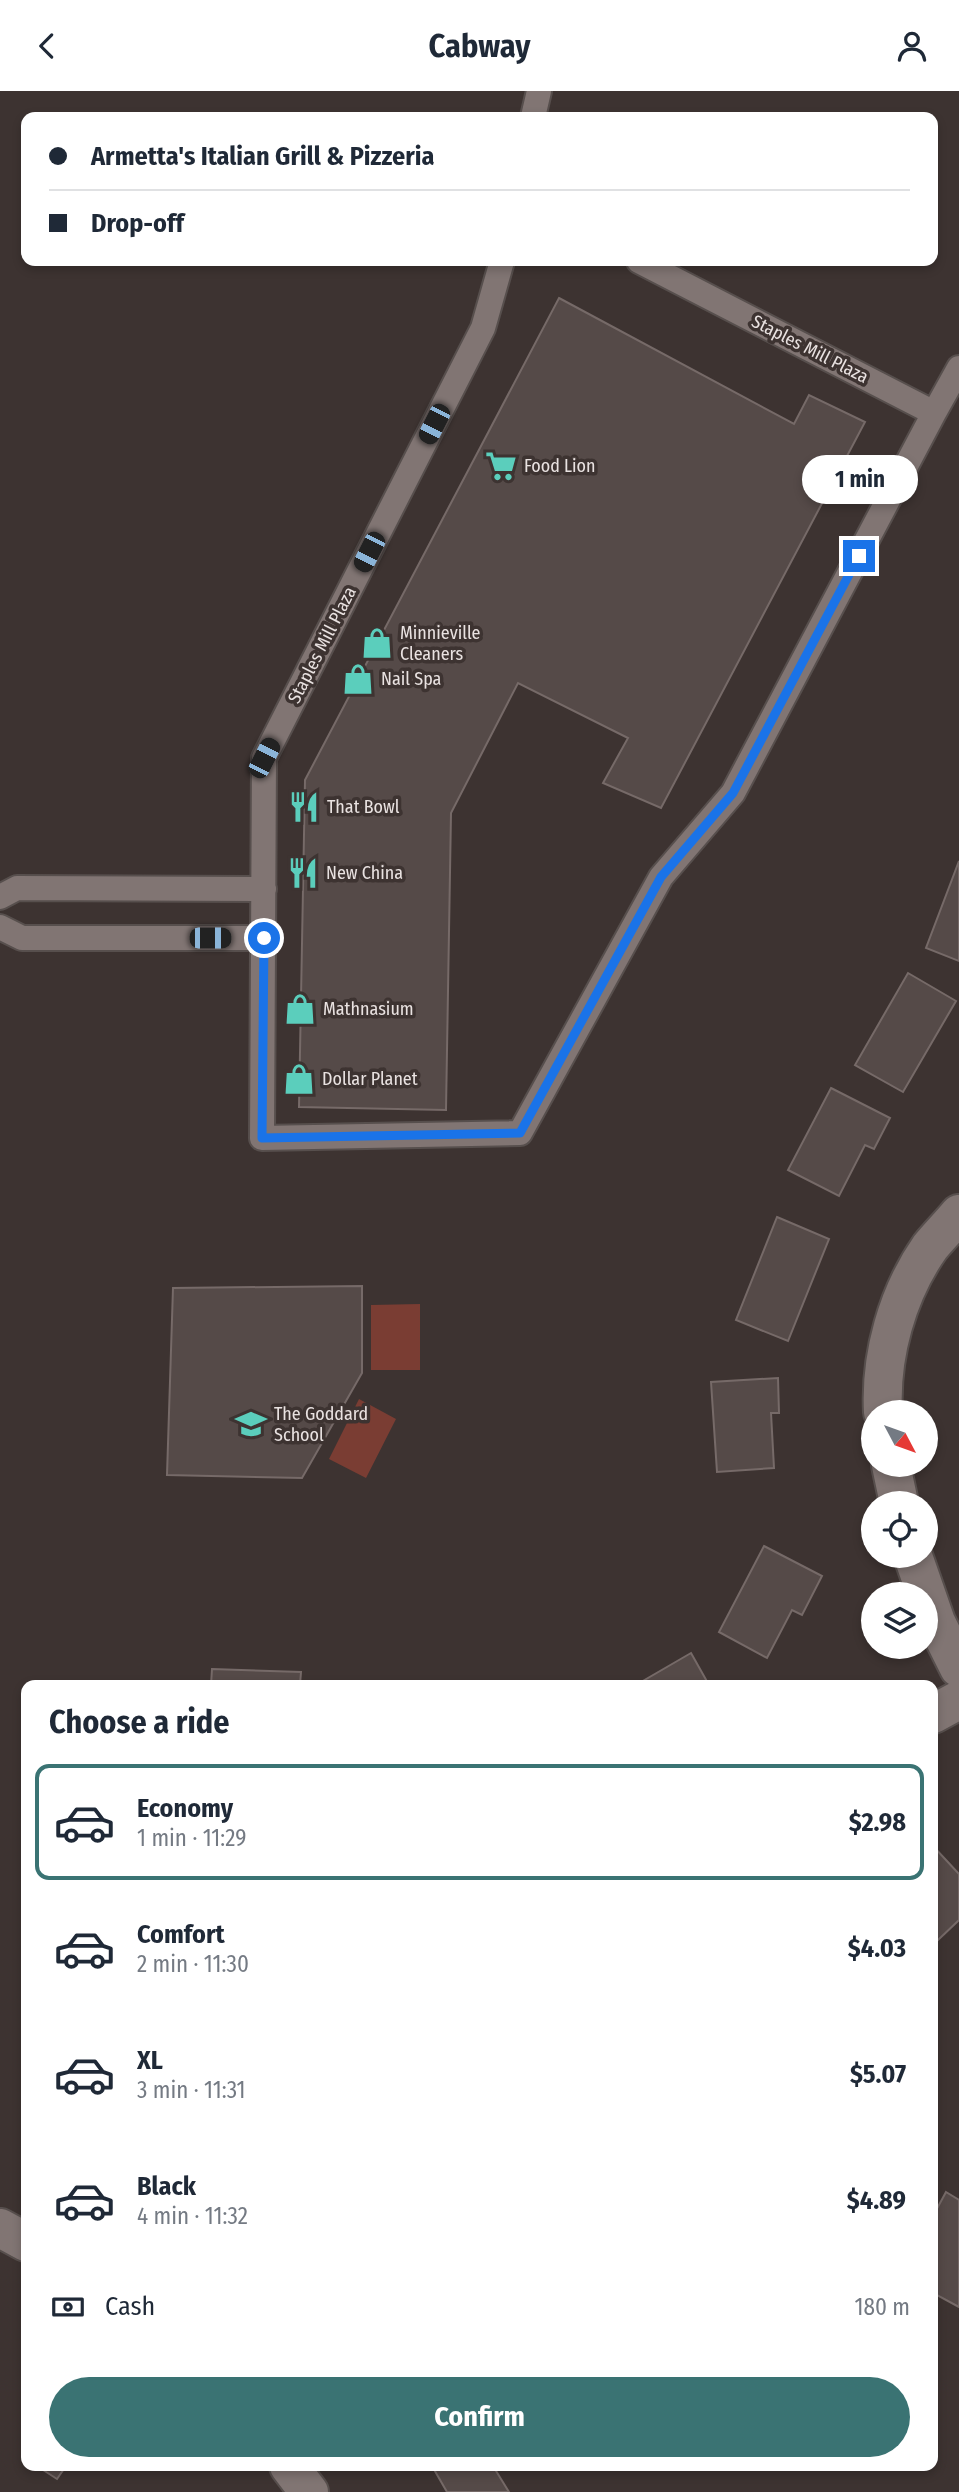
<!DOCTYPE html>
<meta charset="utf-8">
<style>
body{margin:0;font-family:"Fira Sans Condensed",sans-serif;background:#f2f2f3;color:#1f2937;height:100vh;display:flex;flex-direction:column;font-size:26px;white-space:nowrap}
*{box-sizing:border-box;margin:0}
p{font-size:23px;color:#747a83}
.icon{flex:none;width:38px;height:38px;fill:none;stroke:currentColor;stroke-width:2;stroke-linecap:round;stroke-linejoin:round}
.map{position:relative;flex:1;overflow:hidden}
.sheet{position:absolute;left:21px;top:1589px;width:917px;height:791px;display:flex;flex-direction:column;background:#fff;border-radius:14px;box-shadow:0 4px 10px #0003}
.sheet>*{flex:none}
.guide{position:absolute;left:21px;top:21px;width:917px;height:154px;border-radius:14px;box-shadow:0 4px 10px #0003;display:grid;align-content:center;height:154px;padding:0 28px;background:#fff}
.needle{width:46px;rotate:131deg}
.tools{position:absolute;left:861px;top:1309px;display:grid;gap:14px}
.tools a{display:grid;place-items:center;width:77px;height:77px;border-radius:50%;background:#fff;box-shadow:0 4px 10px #0003;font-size:35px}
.end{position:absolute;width:32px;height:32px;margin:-16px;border:9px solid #1a73e8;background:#fff;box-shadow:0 0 0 4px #fff}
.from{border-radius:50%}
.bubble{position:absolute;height:49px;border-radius:24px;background:#fff;box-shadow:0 4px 10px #0003;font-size:23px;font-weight:700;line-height:49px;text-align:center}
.car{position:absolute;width:21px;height:42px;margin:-21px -10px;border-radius:9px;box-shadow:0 0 5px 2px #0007;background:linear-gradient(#222 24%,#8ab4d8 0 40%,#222 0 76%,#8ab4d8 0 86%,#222 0)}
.guide b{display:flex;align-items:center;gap:24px;height:66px;font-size:26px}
.guide b+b{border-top:2px solid #e0e1e3}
.guide i{width:18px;height:18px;background:#1f2937}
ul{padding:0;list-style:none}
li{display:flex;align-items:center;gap:21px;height:116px;margin:0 14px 10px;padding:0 14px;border:4px solid transparent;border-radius:14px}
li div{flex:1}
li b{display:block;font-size:26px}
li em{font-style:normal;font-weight:700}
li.selected{border-color:#3a7373}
li>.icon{width:63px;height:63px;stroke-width:1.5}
h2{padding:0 28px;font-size:32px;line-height:84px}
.pay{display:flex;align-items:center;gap:18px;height:77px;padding:0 28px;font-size:26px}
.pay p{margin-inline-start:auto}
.button{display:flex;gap:14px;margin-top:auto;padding:14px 28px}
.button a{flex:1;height:80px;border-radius:42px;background:#3a7373;color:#fff;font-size:28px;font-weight:700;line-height:80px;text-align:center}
header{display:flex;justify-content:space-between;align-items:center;height:91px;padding:0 28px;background:#fff;font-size:32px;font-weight:700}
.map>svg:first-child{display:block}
.green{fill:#7a3d33}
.building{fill:#554a48;stroke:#766a68;stroke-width:2}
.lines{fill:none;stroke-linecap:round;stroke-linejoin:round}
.service-casing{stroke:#574f4d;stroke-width:28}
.minor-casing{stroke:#574f4d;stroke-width:42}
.service{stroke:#817573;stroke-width:24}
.minor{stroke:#817573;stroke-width:38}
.route{stroke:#1a73e8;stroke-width:9}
.labels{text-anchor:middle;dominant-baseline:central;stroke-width:7;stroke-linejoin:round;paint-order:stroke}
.street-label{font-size:18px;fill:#e9e2e1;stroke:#3d3331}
.poi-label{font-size:18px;fill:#e9e2e1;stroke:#3d3331;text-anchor:start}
</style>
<header><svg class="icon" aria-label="back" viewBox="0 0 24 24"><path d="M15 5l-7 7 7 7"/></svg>Cabway<svg class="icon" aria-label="person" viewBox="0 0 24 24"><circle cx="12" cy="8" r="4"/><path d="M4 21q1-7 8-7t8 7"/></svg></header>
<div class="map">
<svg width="959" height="2401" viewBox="0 0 959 2401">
<rect width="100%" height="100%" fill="#3d3331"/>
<path class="green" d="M420,1213V1279H371V1214Z
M359,1308L396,1328L366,1387L329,1368Z"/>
<path class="building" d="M559,207L794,333L809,304L865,331L661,717L603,692L628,647L518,592L451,722L446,1019L299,1016L305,689Z
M959,770V870L926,857Z
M908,882L956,910L903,1001L855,974Z
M831,997L890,1027L874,1058L865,1054L839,1105L788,1079Z
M777,1126L829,1148L788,1250L736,1229Z
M362,1195V1282L302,1387L167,1384L173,1197Z
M778,1287L779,1322H771L774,1377L717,1381L711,1291Z
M764,1455L822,1485L802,1524L792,1519L767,1567L719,1541Z
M691,1562L709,1594H636Z
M212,1578L301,1581L300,1594H211Z
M933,1755L959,1783V1829L938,1849L933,1843Z
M946,2101L959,2109V2216L933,2202V2125Z
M37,2375H66L57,2388Z
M432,2375H493L509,2401H447Z"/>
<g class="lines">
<defs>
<path id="service" d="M533,26L539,0
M502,170L483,237L264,667L262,1047L520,1042L661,786L733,702L934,322
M639,170L934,322L959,277
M0,806L17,797L264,798
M0,836L22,847H264"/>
<path id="minor" d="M883,1321C880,1265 897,1203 930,1156C939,1145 950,1134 959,1123
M891,1374L899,1412
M913,1465L936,1531L959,1577
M933,1623L959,1609
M0,2137L26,2151
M289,2375L309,2401"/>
</defs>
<use href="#service" class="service-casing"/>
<use href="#minor" class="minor-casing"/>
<use href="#service" class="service"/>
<use href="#minor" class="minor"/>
</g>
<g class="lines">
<path class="route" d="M264,847L262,1047L520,1042L661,786L733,702L859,465"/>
</g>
<defs>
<symbol id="supermarket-bare" viewBox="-9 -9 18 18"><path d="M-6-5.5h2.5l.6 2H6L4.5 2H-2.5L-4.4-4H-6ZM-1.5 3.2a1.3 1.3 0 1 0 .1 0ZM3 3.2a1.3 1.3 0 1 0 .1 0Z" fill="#5bcebc" stroke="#3d3331" stroke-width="2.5" paint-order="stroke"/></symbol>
<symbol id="shop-bare" viewBox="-9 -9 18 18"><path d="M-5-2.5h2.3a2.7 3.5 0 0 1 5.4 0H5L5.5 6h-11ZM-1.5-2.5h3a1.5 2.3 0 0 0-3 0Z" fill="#5bcebc" stroke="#3d3331" stroke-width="2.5" paint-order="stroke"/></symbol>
<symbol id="restaurant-bare" viewBox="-9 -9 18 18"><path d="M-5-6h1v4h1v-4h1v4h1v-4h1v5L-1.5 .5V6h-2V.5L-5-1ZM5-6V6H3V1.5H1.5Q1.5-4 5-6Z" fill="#5bcebc" stroke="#3d3331" stroke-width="2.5" paint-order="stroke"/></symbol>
<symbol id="school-bare" viewBox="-9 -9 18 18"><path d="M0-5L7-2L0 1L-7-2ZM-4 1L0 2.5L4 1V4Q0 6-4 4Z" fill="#5bcebc" stroke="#3d3331" stroke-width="2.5" paint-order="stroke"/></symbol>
</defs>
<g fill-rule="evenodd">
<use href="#supermarket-bare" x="479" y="353" width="44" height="44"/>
<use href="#shop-bare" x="355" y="530" width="44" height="44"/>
<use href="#shop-bare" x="336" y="566" width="44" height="44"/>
<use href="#restaurant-bare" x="282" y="694" width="44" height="44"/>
<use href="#restaurant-bare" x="281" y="760" width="44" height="44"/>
<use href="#shop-bare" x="278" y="896" width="44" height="44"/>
<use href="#shop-bare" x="277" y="966" width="44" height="44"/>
<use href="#school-bare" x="229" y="1311" width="44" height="44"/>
</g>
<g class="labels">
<g class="street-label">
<text transform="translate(810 258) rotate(27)">Staples Mill Plaza</text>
<text transform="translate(322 554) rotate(-63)">Staples Mill Plaza</text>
</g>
<g class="poi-label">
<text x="524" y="375">Food Lion</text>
<text x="400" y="542">Minnieville<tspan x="400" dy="21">Cleaners</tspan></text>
<text x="381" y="588">Nail Spa</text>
<text x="327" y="716">That Bowl</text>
<text x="326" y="782">New China</text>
<text x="323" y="918">Mathnasium</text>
<text x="322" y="988">Dollar Planet</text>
<text x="274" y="1323">The Goddard<tspan x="274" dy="21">School</tspan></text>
</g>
</g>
</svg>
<div class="tools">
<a><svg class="needle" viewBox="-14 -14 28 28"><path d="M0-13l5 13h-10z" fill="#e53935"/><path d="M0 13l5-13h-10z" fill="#747a83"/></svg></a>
<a><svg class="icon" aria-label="locate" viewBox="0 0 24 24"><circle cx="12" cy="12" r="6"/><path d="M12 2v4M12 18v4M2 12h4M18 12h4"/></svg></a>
<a><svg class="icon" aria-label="layers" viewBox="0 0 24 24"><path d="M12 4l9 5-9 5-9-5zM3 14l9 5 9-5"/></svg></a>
</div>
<i class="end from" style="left:264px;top:847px"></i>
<i class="end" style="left:859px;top:465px"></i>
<div class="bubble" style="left:802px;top:364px;width:116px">1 min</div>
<i class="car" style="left:434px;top:333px;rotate:207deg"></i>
<i class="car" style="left:369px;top:461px;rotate:207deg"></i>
<i class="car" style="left:264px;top:667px;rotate:27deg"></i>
<i class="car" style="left:210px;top:847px;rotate:90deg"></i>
<div class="guide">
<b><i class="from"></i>Armetta's Italian Grill &amp; Pizzeria</b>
<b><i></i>Drop-off</b>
</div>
<section class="sheet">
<h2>Choose a ride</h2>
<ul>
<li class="selected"><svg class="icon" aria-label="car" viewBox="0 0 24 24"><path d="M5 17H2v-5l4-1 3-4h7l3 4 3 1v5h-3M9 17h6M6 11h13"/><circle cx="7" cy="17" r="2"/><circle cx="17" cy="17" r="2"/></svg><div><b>Economy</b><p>1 min · 11:29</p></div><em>$2.98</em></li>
<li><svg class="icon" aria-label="car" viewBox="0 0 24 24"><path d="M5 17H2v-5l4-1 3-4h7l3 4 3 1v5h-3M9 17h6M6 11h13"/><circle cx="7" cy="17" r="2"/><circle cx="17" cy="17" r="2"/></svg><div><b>Comfort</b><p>2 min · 11:30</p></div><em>$4.03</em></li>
<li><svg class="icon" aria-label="car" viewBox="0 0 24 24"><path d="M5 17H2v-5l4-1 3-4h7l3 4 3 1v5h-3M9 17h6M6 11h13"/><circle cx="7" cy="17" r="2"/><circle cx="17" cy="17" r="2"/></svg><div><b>XL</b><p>3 min · 11:31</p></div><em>$5.07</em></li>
<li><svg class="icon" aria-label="car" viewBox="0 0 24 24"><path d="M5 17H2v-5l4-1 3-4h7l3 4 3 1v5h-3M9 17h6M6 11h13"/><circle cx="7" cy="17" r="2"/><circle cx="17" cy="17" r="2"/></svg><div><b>Black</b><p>4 min · 11:32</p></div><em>$4.89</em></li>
</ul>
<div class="pay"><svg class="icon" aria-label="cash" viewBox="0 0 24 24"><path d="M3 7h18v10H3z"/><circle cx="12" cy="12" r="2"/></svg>Cash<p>180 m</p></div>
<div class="button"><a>Confirm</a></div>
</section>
</div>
